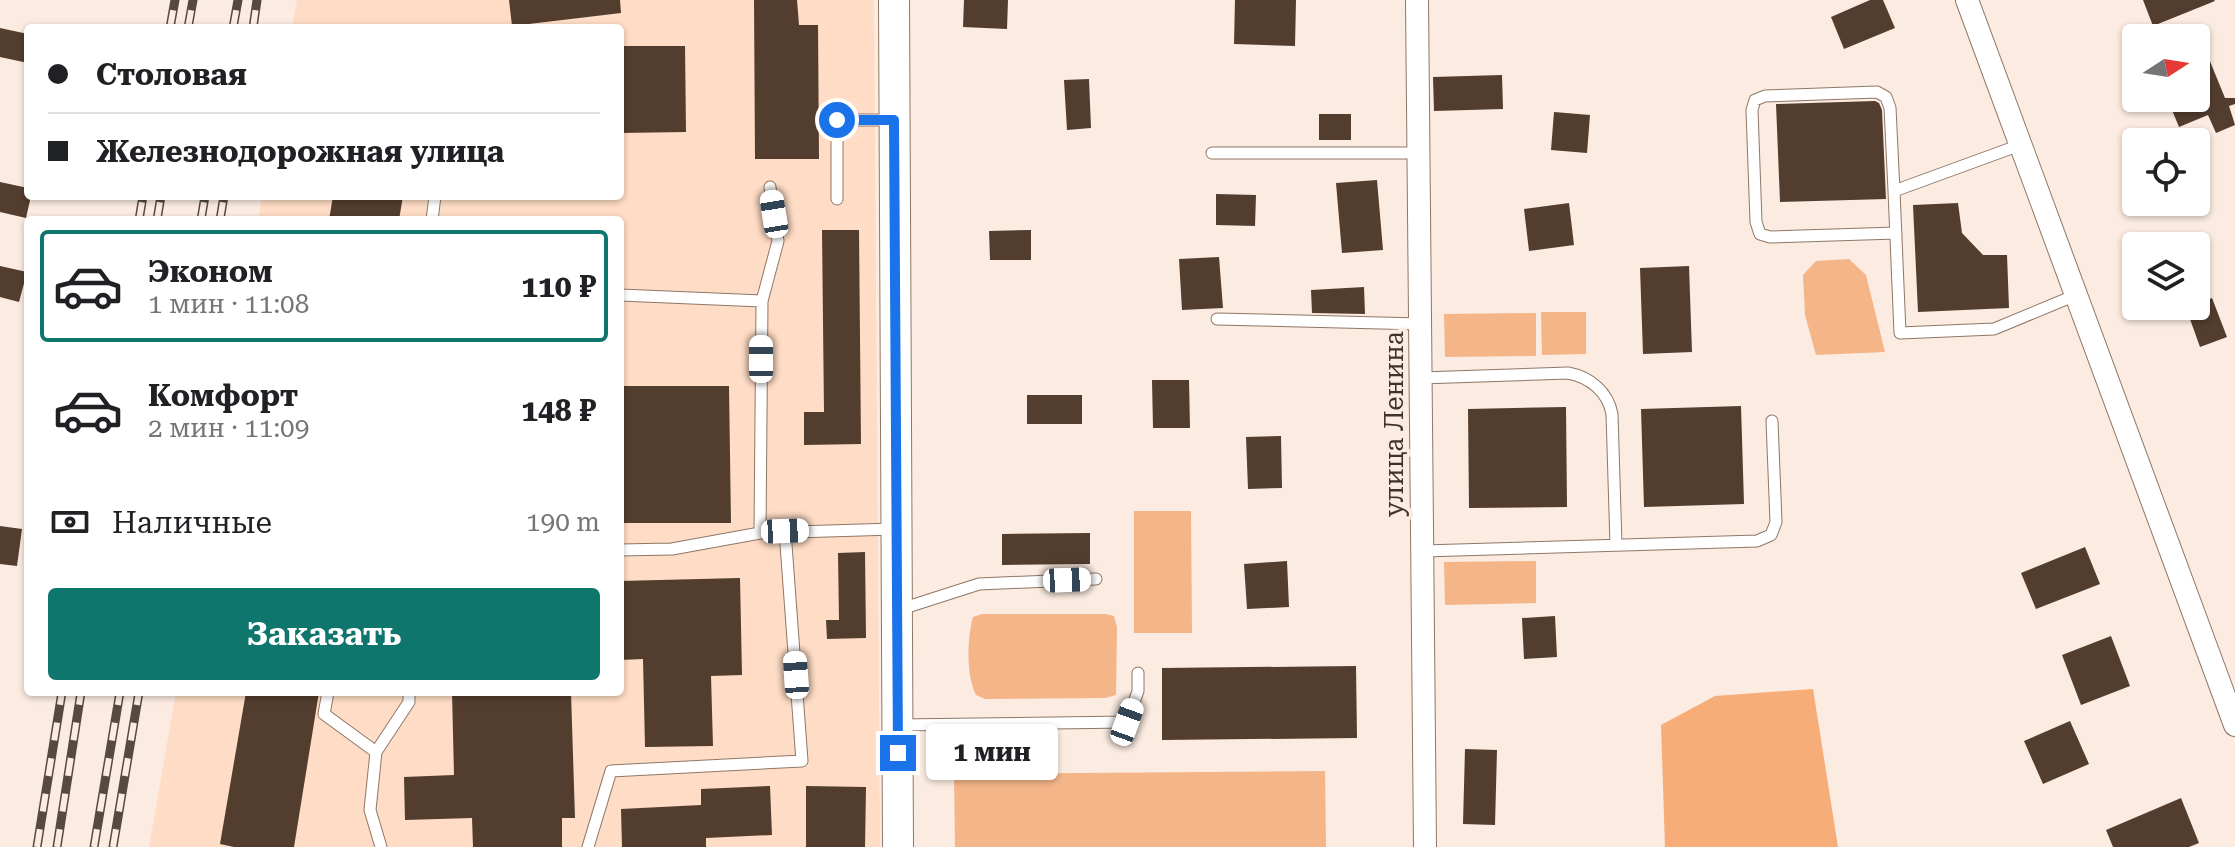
<!DOCTYPE html>
<html lang="ru">
<meta charset="utf-8">
<style>
body{margin:0;font-family:"Roboto Serif",serif;background:#f2f2f2;color:#202124;height:100vh;display:flex;flex-direction:column;font-size:30px;white-space:nowrap}
*{box-sizing:border-box;margin:0}
p{font-size:26px;color:#757577}
.icon{flex:none;width:44px;height:44px;fill:none;stroke:currentColor;stroke-width:2;stroke-linecap:round;stroke-linejoin:round}
.map{position:relative;flex:1;overflow:hidden}
.sheet{position:absolute;left:24px;top:216px;width:600px;height:480px;display:flex;flex-direction:column;background:#fff;border-radius:8px;box-shadow:0 2px 6px #0004}
.sheet>*{flex:none}
.hud{position:absolute;left:24px;top:24px;width:600px;height:176px;border-radius:8px;box-shadow:0 2px 6px #0004;display:grid;align-content:center;height:176px;padding:0 24px;background:#fff}
.needle{width:52px;rotate:78deg}
.controls{position:absolute;left:2122px;top:24px;display:grid;gap:16px}
.controls a{display:grid;place-items:center;width:88px;height:88px;border-radius:8px;background:#fff;box-shadow:0 2px 6px #0004;font-size:40px}
.end{position:absolute;width:36px;height:36px;margin:-18px;border:10px solid #1a73e8;background:#fff;box-shadow:0 0 0 4px #fff}
.from{border-radius:50%}
.bubble{position:absolute;height:56px;border-radius:8px;background:#fff;box-shadow:0 2px 6px #0004;font-size:26px;font-weight:700;line-height:56px;text-align:center}
.car{position:absolute;width:24px;height:48px;margin:-24px -12px;border-radius:10px;box-shadow:0 0 6px 2px #0007;background:linear-gradient(#fff 24%,#345 0 40%,#fff 0 76%,#345 0 86%,#fff 0)}
.hud b{display:flex;align-items:center;gap:28px;height:76px;font-size:30px}
.hud b+b{border-top:2px solid #e0e0e0}
.hud i{width:20px;height:20px;background:#202124}
ul{padding:14px 0 0;list-style:none}
li{display:flex;align-items:center;gap:24px;height:112px;margin:0 16px 12px;padding:0 8px;border:4px solid transparent;border-radius:8px}
li div{flex:1}
li b{display:block;font-size:30px}
li em{font-style:normal;font-weight:700}
li.active{border-color:#0f766e}
li>.icon{width:72px;height:72px;stroke-width:1.5}
.pay{display:flex;align-items:center;gap:20px;height:88px;padding:0 24px;font-size:30px}
.pay p{margin-inline-start:auto}
.action{display:flex;gap:16px;margin-top:auto;padding:16px 24px}
.action a{flex:1;height:92px;border-radius:8px;background:#0f766e;color:#fff;font-size:32px;font-weight:700;line-height:92px;text-align:center}
.map>svg:first-child{display:block}
.built{fill:#fedcc5}
.green{fill:#f4b588}
.forest{fill:#f6ad78}
.building{fill:#533d2e}
.lines{fill:none;stroke-linecap:round;stroke-linejoin:round}
.service-casing{stroke:#8f7766;stroke-width:13}
.minor-casing{stroke:#8f7766;stroke-width:24}
.secondary-casing{stroke:#8f7766;stroke-width:32}
.service{stroke:#fff;stroke-width:11}
.minor{stroke:#fff;stroke-width:22}
.secondary{stroke:#fff;stroke-width:30}
.rail-casing{stroke:#554942;stroke-width:9}
.rail{stroke:#fbebe0;stroke-width:6;stroke-dasharray:18;stroke-linecap:butt}
.route{stroke:#1a73e8;stroke-width:10}
.labels{text-anchor:middle;dominant-baseline:central;stroke-width:8;stroke-linejoin:round;paint-order:stroke}
.street-label{font-size:26px;fill:#3e332c;stroke:#fbebe0}
</style>
<div class="map">
<svg width="2235" height="847" viewBox="0 0 2235 847">
<rect width="100%" height="100%" fill="#fbebe0"/>
<path class="built" d="M297,0H874L880,847H149L176,692H620V220H258L262,196H620V28H292Z"/>
<path class="green" d="M1849,259L1866,275L1885,352L1816,355L1805,315L1803,275L1816,261Z
M1541,312H1586V354L1542,355Z
M1536,313V356L1445,357L1444,314Z
M1134,511H1191L1192,633H1134Z
M1536,561V603L1445,605L1444,562Z
M982,614H1105L1114,616L1117,627L1116,695L1105,698L985,699L976,695C966,675 967,639 973,617Z
M1325,771L1326,847H955L954,774Z"/>
<path class="forest" d="M1813,689L1838,847H1665L1661,725L1715,696Z"/>
<path class="building" d="M509,0H620L621,13L512,26Z
M754,0H797L799,25H818L819,159H755Z
M964,0H1008L1007,29L963,27Z
M1235,0H1296L1295,46L1234,44Z
M1870,0H1883L1895,28L1844,49L1831,17Z
M2143,0H2214L2215,1L2153,26Z
M2196,27L2225,98H2235V104L2229,106L2235,125L2216,133L2208,115L2179,127L2167,98H2196Z
M0,28L28,34V63L0,57Z
M620,46H685L686,132L620,133Z
M1502,75L1503,109L1434,111L1433,77Z
M1089,79L1091,128L1067,130L1064,80Z
M1875,101L1879,103L1882,110L1886,199L1780,202L1776,104Z
M1554,112L1590,115L1587,153L1551,150Z
M1319,114H1351V140H1319Z
M1377,180L1383,250L1342,253L1336,183Z
M0,182L28,188V196H31L26,218L0,212Z
M1216,194L1256,195L1255,226L1216,225Z
M333,196H403L399,220H329Z
M1569,203L1574,245L1529,251L1524,209Z
M1958,203L1962,233L1983,255H2007L2009,308L1918,312L1913,205Z
M822,230H859L861,444L804,445V412H824Z
M1031,230V260H990L989,231Z
M1219,257L1223,308L1182,310L1179,259Z
M0,266L27,272L19,302L0,297Z
M1689,266L1692,352L1643,354L1640,268Z
M1364,287L1365,314L1312,313L1311,290Z
M2212,298L2227,337L2200,347L2186,308Z
M1152,380H1189L1190,428H1153Z
M620,386H729L731,523H620Z
M1027,395H1082V424H1027Z
M1741,406L1744,504L1644,507L1641,409Z
M1566,407L1567,507L1469,508L1468,409Z
M1281,436L1282,488L1248,489L1246,437Z
M0,526L22,529L17,566L0,564Z
M1090,533V564L1002,565V534Z
M2085,547L2100,584L2036,609L2021,573Z
M865,552L866,638L827,639L826,620H839L838,553Z
M1287,561L1289,607L1247,609L1244,564Z
M740,578L742,675L711,676L713,746L645,747L643,659L620,660V581Z
M1555,616L1557,657L1524,659L1522,618Z
M2111,636L2130,686L2081,705L2062,655Z
M1356,666L1357,738L1162,740V668Z
M246,692H319L294,847H234L220,844Z
M452,692H571L575,818H562V847H473L472,818L405,820L404,777L454,775Z
M2070,721L2089,764L2043,784L2024,741Z
M1465,749L1497,750L1495,825L1463,824Z
M770,786L772,835L706,838V847H622L621,809L701,805V789Z
M806,786L866,787L865,847H806Z
M2181,798L2199,843L2189,847H2113L2106,830Z"/>
<g class="lines">
<defs>
<path id="service" d="M2020,145L1894,191L1900,333L1994,329L2076,295
M1212,153H1419
M1894,191L1890,108L1886,97L1877,92L1765,96L1755,100L1752,110L1756,222L1760,234L1770,237L1896,233
M837,199V120H893
M432,220L435,196
M620,295L762,301L760,533
M762,301L778,241L770,187
M1217,319L1421,324
M1421,378L1568,373C1590,377 1608,392 1612,414L1616,545
M620,550L672,549L760,533L894,529
M1423,551L1757,541L1771,535L1776,522L1772,421
M901,609L979,584L1096,579
M328,692L324,714L376,752
M898,725L1127,722L1138,691V673
M381,847L370,810L376,752L409,702V692
M588,847L611,771L802,761L785,531"/>
<path id="minor" d="M1417,0L1425,847
M1967,0L2235,725"/>
<path id="secondary" d="M894,0L898,847"/>
</defs>
<use href="#service" class="service-casing"/>
<use href="#minor" class="minor-casing"/>
<use href="#secondary" class="secondary-casing"/>
<use href="#service" class="service"/>
<use href="#minor" class="minor"/>
<use href="#secondary" class="secondary"/>
<defs>
<path id="rail" d="M170,28L175,0
M188,28L193,0
M233,28L238,0
M253,28L257,0
M139,220L143,196
M157,220L161,196
M201,220L205,196
M220,220L224,196
M37,847L62,692
M57,847L81,692
M94,847L120,692
M113,847L139,692"/>
</defs>
<use href="#rail" class="rail-casing"/>
<use href="#rail" class="rail"/>
</g>
<g class="lines">
<path class="route" d="M837,120H894L898,753"/>
</g>
<g class="labels">
<g class="street-label">
<text transform="translate(1394 424) rotate(-90)">улица Ленина</text>
</g>
</g>
</svg>
<div class="controls">
<a><svg class="needle" viewBox="-14 -14 28 28"><path d="M0-13l5 13h-10z" fill="#e53935"/><path d="M0 13l5-13h-10z" fill="#757577"/></svg></a>
<a><svg class="icon" aria-label="locate" viewBox="0 0 24 24"><circle cx="12" cy="12" r="6"/><path d="M12 2v4M12 18v4M2 12h4M18 12h4"/></svg></a>
<a><svg class="icon" aria-label="layers" viewBox="0 0 24 24"><path d="M12 4l9 5-9 5-9-5zM3 14l9 5 9-5"/></svg></a>
</div>
<i class="end from" style="left:837px;top:120px"></i>
<i class="end" style="left:898px;top:753px"></i>
<div class="bubble" style="left:926px;top:724px;width:132px">1 мин</div>
<i class="car" style="left:774px;top:214px;rotate:351deg"></i>
<i class="car" style="left:761px;top:359px;rotate:0deg"></i>
<i class="car" style="left:785px;top:531px;rotate:88deg"></i>
<i class="car" style="left:1067px;top:580px;rotate:88deg"></i>
<i class="car" style="left:796px;top:675px;rotate:356deg"></i>
<i class="car" style="left:1127px;top:722px;rotate:20deg"></i>
<div class="hud">
<b><i class="from"></i>Столовая</b>
<b><i></i>Железнодорожная улица</b>
</div>
<section class="sheet">
<ul>
<li class="active"><svg class="icon" aria-label="car" viewBox="0 0 24 24"><path d="M5 17H2v-5l4-1 3-4h7l3 4 3 1v5h-3M9 17h6M6 11h13"/><circle cx="7" cy="17" r="2"/><circle cx="17" cy="17" r="2"/></svg><div><b>Эконом</b><p>1 мин · 11:08</p></div><em>110 ₽</em></li>
<li><svg class="icon" aria-label="car" viewBox="0 0 24 24"><path d="M5 17H2v-5l4-1 3-4h7l3 4 3 1v5h-3M9 17h6M6 11h13"/><circle cx="7" cy="17" r="2"/><circle cx="17" cy="17" r="2"/></svg><div><b>Комфорт</b><p>2 мин · 11:09</p></div><em>148 ₽</em></li>
</ul>
<div class="pay"><svg class="icon" aria-label="cash" viewBox="0 0 24 24"><path d="M3 7h18v10H3z"/><circle cx="12" cy="12" r="2"/></svg>Наличные<p>190 m</p></div>
<div class="action"><a>Заказать</a></div>
</section>
</div>
